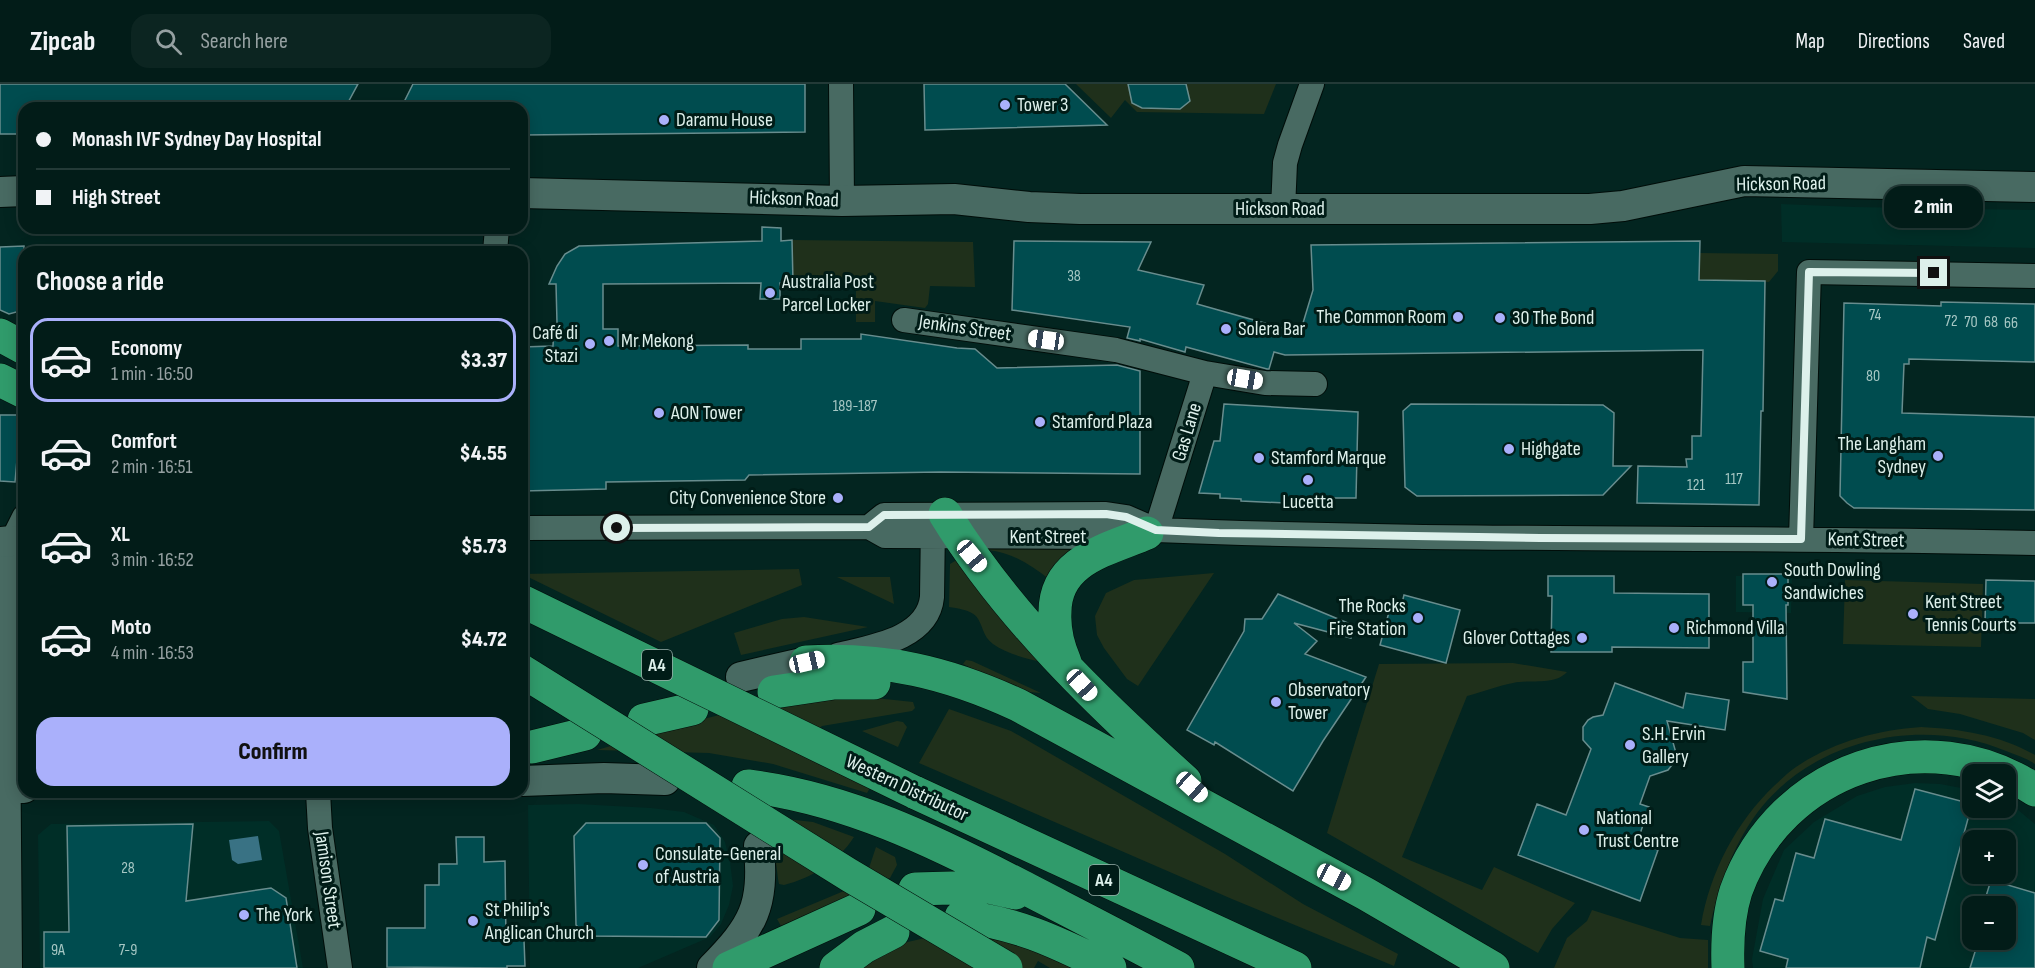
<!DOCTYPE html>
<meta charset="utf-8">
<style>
body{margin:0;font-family:"Sofia Sans Condensed",sans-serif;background:#0c2521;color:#f1f3f6;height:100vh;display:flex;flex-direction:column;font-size:22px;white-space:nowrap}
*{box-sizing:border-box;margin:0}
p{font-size:20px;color:#96a1a2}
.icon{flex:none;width:33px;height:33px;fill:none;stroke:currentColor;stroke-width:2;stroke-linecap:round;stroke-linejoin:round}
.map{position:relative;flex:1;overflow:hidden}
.side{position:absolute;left:18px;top:162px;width:510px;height:552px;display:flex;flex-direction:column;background:#021c18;border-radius:18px;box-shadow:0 3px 15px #0003,0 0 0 2px #233a37}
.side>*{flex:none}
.guide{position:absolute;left:18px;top:18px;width:510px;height:132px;border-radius:18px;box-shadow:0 3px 15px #0003,0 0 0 2px #233a37;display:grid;align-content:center;height:132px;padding:0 18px;background:#021c18}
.fabs{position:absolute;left:1962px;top:680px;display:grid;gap:12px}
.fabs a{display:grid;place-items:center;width:54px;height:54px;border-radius:12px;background:#021c18;box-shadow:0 3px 15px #0003,0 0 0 2px #233a37;font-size:30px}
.end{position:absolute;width:27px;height:27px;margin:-14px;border:8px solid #ddf0eb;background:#111;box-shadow:0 0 0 3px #111}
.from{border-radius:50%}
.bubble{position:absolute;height:42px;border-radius:18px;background:#021c18;box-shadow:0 3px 15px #0003,0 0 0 2px #233a37;font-size:20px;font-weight:800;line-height:42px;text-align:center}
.car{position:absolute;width:18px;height:36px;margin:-18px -9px;border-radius:8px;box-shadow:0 0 4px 2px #0007;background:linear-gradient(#fff 24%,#345 0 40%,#fff 0 76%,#345 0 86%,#fff 0)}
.guide b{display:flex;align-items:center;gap:21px;height:57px;font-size:22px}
.guide b+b{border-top:2px solid #233a37}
.guide i{width:15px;height:15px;background:#f1f3f6}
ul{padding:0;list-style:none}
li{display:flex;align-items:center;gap:18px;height:84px;margin:0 12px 9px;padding:0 6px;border:3px solid transparent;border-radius:18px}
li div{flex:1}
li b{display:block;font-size:22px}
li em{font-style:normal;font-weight:800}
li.on{border-color:#aab0fb}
li>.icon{width:54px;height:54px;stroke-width:1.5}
h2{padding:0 18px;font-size:27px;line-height:72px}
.action{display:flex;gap:12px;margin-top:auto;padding:12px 18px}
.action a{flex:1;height:69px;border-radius:18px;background:#aab0fb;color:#111;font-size:24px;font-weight:800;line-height:69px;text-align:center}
header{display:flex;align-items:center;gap:36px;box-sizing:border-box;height:84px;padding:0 30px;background:#021c18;border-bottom:2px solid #233a37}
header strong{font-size:28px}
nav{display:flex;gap:33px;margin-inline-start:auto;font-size:21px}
.search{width:420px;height:54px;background:#0c2521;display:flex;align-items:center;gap:15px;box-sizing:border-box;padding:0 21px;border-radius:18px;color:#96a1a2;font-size:22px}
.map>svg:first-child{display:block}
.built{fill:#002e27;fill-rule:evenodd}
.green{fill:#1f301b}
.water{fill:#397284}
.building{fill:#004c4f;stroke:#688d8e;stroke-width:1.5}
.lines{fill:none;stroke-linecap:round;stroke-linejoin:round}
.minor-casing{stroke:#000d09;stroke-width:26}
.tertiary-casing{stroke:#000d09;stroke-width:32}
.motorway-casing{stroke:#000d09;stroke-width:34}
.minor{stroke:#486a62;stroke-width:24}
.tertiary{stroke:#486a62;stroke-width:30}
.motorway{stroke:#309b6b;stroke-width:33}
.motorway-bridge-casing{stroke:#000d09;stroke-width:34;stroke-linecap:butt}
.motorway-bridge{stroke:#309b6b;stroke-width:33}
.route{stroke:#ddf0eb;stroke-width:8}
.poi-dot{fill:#aab0fb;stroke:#001c17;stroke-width:2}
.labels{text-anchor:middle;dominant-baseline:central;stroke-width:6;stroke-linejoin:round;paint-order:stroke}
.number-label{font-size:16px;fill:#a6c7c4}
.shield{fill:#001c17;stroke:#9bb0ab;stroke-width:1.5}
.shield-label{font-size:18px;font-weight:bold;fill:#ddf0eb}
.poi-label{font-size:20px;fill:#ddf0eb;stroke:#001c17;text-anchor:start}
.street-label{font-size:20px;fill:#ddf0eb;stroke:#001c17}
</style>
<header>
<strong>Zipcab</strong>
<div class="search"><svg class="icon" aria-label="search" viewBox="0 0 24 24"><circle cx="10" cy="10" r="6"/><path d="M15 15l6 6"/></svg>Search here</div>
<nav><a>Map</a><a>Directions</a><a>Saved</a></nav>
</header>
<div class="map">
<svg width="2035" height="884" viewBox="0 0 2035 884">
<rect width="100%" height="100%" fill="#032520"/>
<path class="built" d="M1781,120L1855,123L2035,126V164L1782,158Z
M1736,492H1792L1791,529L1736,528Z
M1915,699L1940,700L1972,706V723H2006V719L2017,725L2035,740V884H1753L1752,875L1763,815L1784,766L1814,738L1857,712L1885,703ZM1972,756H2006V789H1972ZM1972,822H2006V855H1972Z
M578,720L651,724L684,728L714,741L725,758L730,778L733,802L729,821L721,840L710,853L638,884H530L528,721Z
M269,737L279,747L303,884H40L38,751L51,740Z"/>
<path class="green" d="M1076,0H1276L1264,30L1137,28L1125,16L1111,34Z
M792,156L973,158L975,203L930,202L928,220L925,224L875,217V238H856V201L793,202Z
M1699,169L1778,170V187L1769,198L1699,196Z
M986,461L1074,463L1050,496C1030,480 1013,469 988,466Z
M955,477L963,478L1041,578C1025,574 1007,570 993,560C982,552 983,540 976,532C970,526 957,524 949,523L950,480Z
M799,485L802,501L661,558L522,490Z
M1214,489L1138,602L1127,595L1104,564L1097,551L1095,532L1106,509L1134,496Z
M837,493H890L894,520Z
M1845,496L1983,500L1981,563L1843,560Z
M804,533L868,543L741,571L734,549L782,535Z
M966,576L972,577L1041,609C1013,608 988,592 963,580Z
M1513,579L1567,588C1554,602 1530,595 1513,599C1497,602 1482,608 1467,612L1402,773L1482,806L1494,783L1575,819L1552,845L1538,869L1327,749L1379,580Z
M1911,612L2035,615V656L2023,649L1960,630L1928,625Z
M866,613L913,618L915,624L912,627L822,642L812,651L808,666L818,680L870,704L867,709L773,680L709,669L597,666L699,636L785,615Z
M949,625L1011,647L1225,770L1303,820L1398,870L1394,882L1232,815L919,679Z
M897,637L903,638L907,643L898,663L862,647Z
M1921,643C1961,645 2000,651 2035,671V680C2026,674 2016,671 2006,667C1922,632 1813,654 1757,729C1732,763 1719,802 1710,842L1701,841C1710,788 1736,738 1775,701C1782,695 1788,688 1796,683C1833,658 1877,646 1921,643Z
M768,733L813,738L854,753C838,778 812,794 784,801L779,800L778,795L774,762Z
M876,763L895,773L897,781L890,794L781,842L777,835L851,804L868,787Z
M1592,826L1680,854L1708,856V884H1554L1567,854L1587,837Z
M938,851L1008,854L1069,881V884H1050L1038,877L1034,884H863L899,860Z"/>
<path class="water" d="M258,752L262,776L238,780L232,776L229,756Z"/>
<path class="building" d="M0,0H358L345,24H24V50H0Z
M413,0H805V48L522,51V24H401Z
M924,0H1065L1107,41L925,46Z
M1128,0H1186L1190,17L1180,25L1142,24L1132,19Z
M762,143L781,144V157L792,156L793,198L780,199V215H760L761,199L603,200V245H618V262L748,261V265H801V255H861V250L957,264L975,265L997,284L1117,281L1140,287V390L941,388L749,391L745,396L606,398V405L522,407V263L553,262L554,243L557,239L556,200H549L557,182L565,170L579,162L762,157Z
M1014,157L1151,158L1138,186L1204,201L1197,220L1300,249L1313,206L1311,161L1700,157L1699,196L1765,197L1763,327H1761L1759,421L1637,419L1638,382L1687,383L1686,375H1692V352H1701L1703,266L1285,271L1274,268L1269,285H1267L1186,263L1185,268L1140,255V257L1127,254L1130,243L1012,226Z
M24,162V226L9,230L0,226V163Z
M1941,218L2035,220V278L1909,275V280H1904L1902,329L2035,333V426L1861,424H1854L1847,419L1840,412L1844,219L1941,222Z
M1224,320L1358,328L1356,414H1308V420L1241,417V415L1220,414V410L1199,409L1214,357H1220Z
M1411,320L1603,321L1614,329L1613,382H1631L1603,411L1417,412L1405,403L1403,327Z
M0,331H21L15,398L0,397Z
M1743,490H1788V521H1786L1787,615L1743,608V578H1753V521H1743Z
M1548,492H1614V509L1709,510V564L1612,563V568H1551L1552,512H1548Z
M1986,496L2035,497V539H1985Z
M1278,510L1355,542L1351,554L1294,539L1317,557L1305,570L1366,593L1323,657L1293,707L1215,658L1214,661L1187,646L1244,547L1245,535H1262Z
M1404,511L1460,526L1446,579L1380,561L1392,517L1402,519Z
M1615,599L1683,624L1686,609L1729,616L1725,646L1667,637L1676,669L1675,677L1668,686L1650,692L1640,720L1649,723L1637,759L1658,766L1640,817L1518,771L1537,720L1566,731L1591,665L1583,656V643L1588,636L1593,633L1603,631Z
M1915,705L1972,720L1935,856L1927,853L1920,884H1786L1788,875L1760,867L1775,815L1783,817L1796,769L1814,774L1825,735L1901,756Z
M586,739H706L720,754L719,836L706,853L587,852L576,841L574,752Z
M193,740L186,817L271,804L286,814L297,884H44V848H69L67,742Z
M456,753H484V778L505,777L506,856H524L525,882H507V884L387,883V844H425V801H439V780H457Z
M1991,796L2035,809V884H1970L1979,855H2006V822H1983Z"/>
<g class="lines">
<defs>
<path id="minor" d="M841,0L842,117
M1283,125L1285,79L1290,61L1312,0
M495,168L497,144
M904,236L1116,266L1205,289L1156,446
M1205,289L1265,299L1315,300
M869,443L884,431L1106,430L1126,433L1156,446
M522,444L869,443L885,452L1110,453L1133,451L1156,446C1449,458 1742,452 2035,459
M1801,455L1809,188L2035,192
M838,571C871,563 928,555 932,513L933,439
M318,708L320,744L340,884
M10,884L7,501L12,457L24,433"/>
<path id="tertiary" d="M0,108L24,107
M522,109L842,117L954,115L1029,123L1080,125H1590L1623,122L1744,97L2035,103
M0,458L12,457
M741,593L806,578
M522,697L604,694L665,696
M0,704H24
M712,884C754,841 764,823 759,762"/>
<path id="motorway" d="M0,251L24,264
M0,296L24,308
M945,430C1007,531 1097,618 1185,697
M806,578C886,574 946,588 1018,621L1366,810L1493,884
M1065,578C1058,562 1054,545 1055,528C1055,476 1107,466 1147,449
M774,608L834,599H874
M644,636L692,625
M532,663L585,650
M748,702C846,714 934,757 1021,802C1073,829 1126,856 1178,884
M914,708L1295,884
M915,805L988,803L1015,809
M961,833C1017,838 1060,860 1110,884
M729,884L859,825
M836,884L864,863L893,848
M1728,884C1727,858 1728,832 1736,807C1780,684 1926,634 2035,706"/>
</defs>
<use href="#minor" class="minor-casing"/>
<use href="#tertiary" class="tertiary-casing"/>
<use href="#motorway" class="motorway-casing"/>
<use href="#minor" class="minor"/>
<use href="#tertiary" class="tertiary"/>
<use href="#motorway" class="motorway"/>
<defs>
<path id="motorway-bridge" d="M522,517L914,708
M522,587L849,791L1006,884"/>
</defs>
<use href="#motorway-bridge" class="motorway-bridge-casing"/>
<use href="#motorway-bridge" class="motorway-bridge"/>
</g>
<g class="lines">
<path class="route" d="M617,444L869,443L884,431L1106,430L1126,433L1156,446L1219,449L1540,454L1801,455L1809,188L1934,189"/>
</g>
<g class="poi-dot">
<circle cx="1005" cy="21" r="6"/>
<circle cx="664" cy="36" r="6"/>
<circle cx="770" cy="209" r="6"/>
<circle cx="1458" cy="233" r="6"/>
<circle cx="1500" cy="234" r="6"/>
<circle cx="1226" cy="245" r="6"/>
<circle cx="609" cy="257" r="6"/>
<circle cx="590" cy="260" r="6"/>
<circle cx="659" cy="329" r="6"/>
<circle cx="1040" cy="338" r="6"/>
<circle cx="1509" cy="365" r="6"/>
<circle cx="1938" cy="372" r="6"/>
<circle cx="1259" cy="374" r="6"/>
<circle cx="1308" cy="396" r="6"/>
<circle cx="838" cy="414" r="6"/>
<circle cx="1772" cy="498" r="6"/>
<circle cx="1913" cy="530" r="6"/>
<circle cx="1418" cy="534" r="6"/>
<circle cx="1674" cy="544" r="6"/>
<circle cx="1582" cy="554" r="6"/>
<circle cx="1276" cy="618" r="6"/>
<circle cx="1630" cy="661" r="6"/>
<circle cx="1584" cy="746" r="6"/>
<circle cx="643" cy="781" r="6"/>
<circle cx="244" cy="831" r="6"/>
<circle cx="473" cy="837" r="6"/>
</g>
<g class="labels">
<g class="number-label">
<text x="1074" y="192">38</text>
<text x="1875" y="231">74</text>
<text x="1951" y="237">72</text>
<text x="1971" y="238">70</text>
<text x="1991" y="238">68</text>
<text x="2011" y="239">66</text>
<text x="1873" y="292">80</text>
<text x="855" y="322">189-187</text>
<text x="1734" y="395">117</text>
<text x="1696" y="401">121</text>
<text x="128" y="784">28</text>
<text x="58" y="866">9A</text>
<text x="128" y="866">7-9</text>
</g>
<g class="shield">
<rect x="642" y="566" width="30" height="30" rx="4.5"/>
<rect x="1089" y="781" width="30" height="30" rx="4.5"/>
</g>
<g class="shield-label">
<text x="657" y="581">A4</text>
<text x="1104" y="796">A4</text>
</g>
<g class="poi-label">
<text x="1017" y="21">Tower 3</text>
<text x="676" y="36">Daramu House</text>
<text x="782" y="198">Australia Post<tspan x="782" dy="23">Parcel Locker</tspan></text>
<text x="1446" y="233" text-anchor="end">The Common Room</text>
<text x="1512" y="234">30 The Bond</text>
<text x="1238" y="245">Solera Bar</text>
<text x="578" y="249" text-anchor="end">Café di<tspan x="578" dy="23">Stazi</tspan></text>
<text x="621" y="257">Mr Mekong</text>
<text x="671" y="329">AON Tower</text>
<text x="1052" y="338">Stamford Plaza</text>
<text x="1926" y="360" text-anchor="end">The Langham<tspan x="1926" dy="23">Sydney</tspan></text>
<text x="1521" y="365">Highgate</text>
<text x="1271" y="374">Stamford Marque</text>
<text x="826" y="414" text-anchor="end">City Convenience Store</text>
<text x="1308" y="418" text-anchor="middle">Lucetta</text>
<text x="1784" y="486">South Dowling<tspan x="1784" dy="23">Sandwiches</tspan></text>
<text x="1925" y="518">Kent Street<tspan x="1925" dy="23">Tennis Courts</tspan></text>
<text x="1406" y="522" text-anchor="end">The Rocks<tspan x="1406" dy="23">Fire Station</tspan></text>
<text x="1686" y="544">Richmond Villa</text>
<text x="1570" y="554" text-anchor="end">Glover Cottages</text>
<text x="1288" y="606">Observatory<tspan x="1288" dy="23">Tower</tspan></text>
<text x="1642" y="650">S.H. Ervin<tspan x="1642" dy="23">Gallery</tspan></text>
<text x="1596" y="734">National<tspan x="1596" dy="23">Trust Centre</tspan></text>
<text x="655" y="770">Consulate-General<tspan x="655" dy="23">of Austria</tspan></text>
<text x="485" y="826">St Philip's<tspan x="485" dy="23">Anglican Church</tspan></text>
<text x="256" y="831">The York</text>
</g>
<g class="street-label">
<text transform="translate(1781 100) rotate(-1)">Hickson Road</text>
<text transform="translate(794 115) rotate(2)">Hickson Road</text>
<text x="1280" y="125">Hickson Road</text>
<text transform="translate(965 244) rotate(8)">Jenkins Street</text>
<text transform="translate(1187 348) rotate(-73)">Gas Lane</text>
<text x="1048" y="453">Kent Street</text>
<text transform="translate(1866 456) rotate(1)">Kent Street</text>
<text transform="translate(907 704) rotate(25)">Western Distributor</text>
<text transform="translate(328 796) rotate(82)">Jamison Street</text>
</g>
</g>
</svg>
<div class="fabs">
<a><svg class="icon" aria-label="layers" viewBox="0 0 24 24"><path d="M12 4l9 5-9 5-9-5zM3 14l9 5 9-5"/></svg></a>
<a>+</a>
<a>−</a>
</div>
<i class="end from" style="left:617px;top:444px"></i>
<i class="end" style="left:1934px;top:189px"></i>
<div class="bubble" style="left:1884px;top:102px;width:99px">2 min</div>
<i class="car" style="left:1046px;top:256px;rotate:278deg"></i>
<i class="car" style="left:1245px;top:295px;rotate:99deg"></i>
<i class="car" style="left:972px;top:472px;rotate:140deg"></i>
<i class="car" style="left:807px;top:578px;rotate:77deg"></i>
<i class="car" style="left:1082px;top:601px;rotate:137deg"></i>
<i class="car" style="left:1192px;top:703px;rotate:132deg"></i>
<i class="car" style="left:1334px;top:793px;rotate:118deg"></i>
<div class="guide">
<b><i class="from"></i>Monash IVF Sydney Day Hospital</b>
<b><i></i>High Street</b>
</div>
<section class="side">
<h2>Choose a ride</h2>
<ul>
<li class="on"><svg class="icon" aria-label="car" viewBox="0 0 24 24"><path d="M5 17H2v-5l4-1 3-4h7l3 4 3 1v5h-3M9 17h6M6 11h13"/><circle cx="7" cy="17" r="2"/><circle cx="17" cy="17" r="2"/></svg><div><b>Economy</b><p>1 min · 16:50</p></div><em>$3.37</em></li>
<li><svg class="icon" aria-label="car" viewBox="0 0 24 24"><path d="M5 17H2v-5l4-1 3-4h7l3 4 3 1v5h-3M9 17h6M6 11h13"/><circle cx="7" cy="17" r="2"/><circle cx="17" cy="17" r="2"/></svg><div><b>Comfort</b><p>2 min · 16:51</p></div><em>$4.55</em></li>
<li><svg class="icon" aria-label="car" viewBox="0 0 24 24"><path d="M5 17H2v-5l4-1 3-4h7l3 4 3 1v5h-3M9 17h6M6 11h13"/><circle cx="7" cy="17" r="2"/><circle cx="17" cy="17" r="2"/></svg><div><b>XL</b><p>3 min · 16:52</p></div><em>$5.73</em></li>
<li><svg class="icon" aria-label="car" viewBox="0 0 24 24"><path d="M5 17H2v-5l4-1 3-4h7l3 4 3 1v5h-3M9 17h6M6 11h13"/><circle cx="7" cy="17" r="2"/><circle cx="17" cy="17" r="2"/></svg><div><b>Moto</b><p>4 min · 16:53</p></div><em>$4.72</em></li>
</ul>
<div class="action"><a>Confirm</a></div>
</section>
</div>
